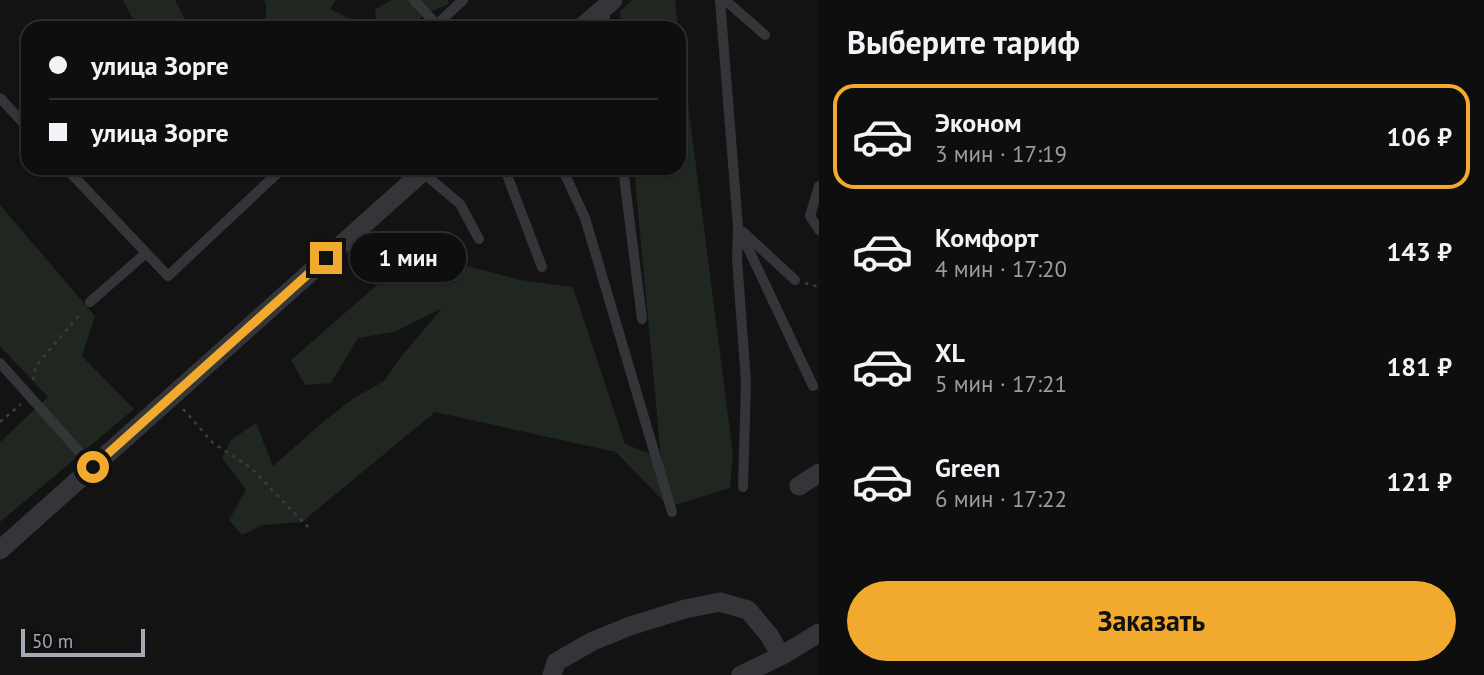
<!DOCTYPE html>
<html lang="ru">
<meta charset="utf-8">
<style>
body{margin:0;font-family:"PT Sans",sans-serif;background:#171718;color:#f1f3f6;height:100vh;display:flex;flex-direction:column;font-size:26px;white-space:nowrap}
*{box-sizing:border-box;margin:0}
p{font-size:23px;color:#9b9c9e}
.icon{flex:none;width:38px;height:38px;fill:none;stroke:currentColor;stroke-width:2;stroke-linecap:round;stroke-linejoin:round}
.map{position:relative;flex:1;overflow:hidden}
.details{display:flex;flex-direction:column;background:#0e0e0f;width:665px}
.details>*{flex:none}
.guide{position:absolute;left:21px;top:21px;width:665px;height:154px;border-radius:21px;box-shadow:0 2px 5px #0004,0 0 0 2px #2e2e2f;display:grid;align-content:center;height:154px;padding:0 28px;background:#0e0e0f}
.scale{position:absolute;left:21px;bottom:18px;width:124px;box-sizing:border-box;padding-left:7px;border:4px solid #a4aab5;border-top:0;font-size:19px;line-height:24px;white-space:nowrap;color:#a4aab5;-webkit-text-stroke:5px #0e0e0f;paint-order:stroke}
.end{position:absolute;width:32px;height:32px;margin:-16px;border:9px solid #f1aa2d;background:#111;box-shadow:0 0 0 4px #111}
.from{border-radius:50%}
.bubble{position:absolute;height:49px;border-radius:24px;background:#0e0e0f;box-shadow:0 2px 5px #0004,0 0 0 2px #2e2e2f;font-size:23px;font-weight:700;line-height:49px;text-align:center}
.guide b{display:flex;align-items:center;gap:24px;height:66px;font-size:26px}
.guide b+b{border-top:2px solid #2e2e2f}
.guide i{width:18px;height:18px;background:#f1f3f6}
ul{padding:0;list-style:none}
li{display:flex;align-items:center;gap:21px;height:105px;margin:0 14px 10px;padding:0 14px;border:4px solid transparent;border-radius:21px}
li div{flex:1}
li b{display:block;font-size:26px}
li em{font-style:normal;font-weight:700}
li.current{border-color:#f1aa2d}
li>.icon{width:63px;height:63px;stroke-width:1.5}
h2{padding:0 28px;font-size:32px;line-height:84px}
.primary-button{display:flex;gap:14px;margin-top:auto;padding:14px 28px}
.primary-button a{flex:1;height:80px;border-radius:42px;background:#f1aa2d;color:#111;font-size:28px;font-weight:700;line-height:80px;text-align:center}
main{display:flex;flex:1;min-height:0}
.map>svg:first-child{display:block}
.green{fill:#1f2720}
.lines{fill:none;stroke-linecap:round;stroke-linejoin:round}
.path{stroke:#3a3c40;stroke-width:2.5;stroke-dasharray:3.5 5;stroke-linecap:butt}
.service{stroke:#343539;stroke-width:10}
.minor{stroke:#343539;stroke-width:19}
.route{stroke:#f1aa2d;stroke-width:9}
</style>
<main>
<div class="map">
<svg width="819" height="675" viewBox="0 0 819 675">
<rect width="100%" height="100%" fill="#131314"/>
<path class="green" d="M123,0H175L189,28H134L135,23Z
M264,0H336L330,9L370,28H266V5Z
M392,0H448L449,4L422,15L417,28H377L375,9Z
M632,0H675L678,28H621L620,11Z
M679,34L733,454L730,488L669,507L616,452L435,412L302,522L263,525L242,535L229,520L246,490L222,458L231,440L256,423L273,466L323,422L354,398L384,381L401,357L442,308L394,332L358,338L331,383L305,385L291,360L433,236L467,266L521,280L573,287L625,444L661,458L634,168H679Z
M0,205L95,316L82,356L134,409L0,522V442L48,397L0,346Z"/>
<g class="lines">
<path class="path" d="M805,283L819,287
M33,380L36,366L81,313
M183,409L213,443L251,468L308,527
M0,422L21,404"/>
<path class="service" d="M414,0L437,25
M720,0L738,227L737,259L746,382L743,487
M725,0L765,35
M604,8L606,28
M433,28L463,0
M0,98L28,128
M66,168L168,276L283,168
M501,168L507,175L542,267
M562,168L585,218L672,512
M623,168L642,319
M421,171L460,204L479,239
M819,186L810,216L819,230
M740,231L813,386
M743,232L795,280
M90,302L146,253
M0,363L93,467"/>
<path class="minor" d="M581,28L613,0
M799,486L819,473
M0,550L427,168
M552,675L556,662L593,641L630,626L685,609L720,602L748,610L769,635L781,656
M741,675L781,656L819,633"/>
</g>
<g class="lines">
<path class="route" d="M93,467L326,258"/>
</g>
</svg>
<div class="scale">50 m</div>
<i class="end from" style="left:93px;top:467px"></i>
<i class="end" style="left:326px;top:258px"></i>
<div class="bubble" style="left:350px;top:233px;width:116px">1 мин</div>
<div class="guide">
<b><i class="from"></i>улица Зорге</b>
<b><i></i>улица Зорге</b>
</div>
</div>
<section class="details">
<h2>Выберите тариф</h2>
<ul>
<li class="current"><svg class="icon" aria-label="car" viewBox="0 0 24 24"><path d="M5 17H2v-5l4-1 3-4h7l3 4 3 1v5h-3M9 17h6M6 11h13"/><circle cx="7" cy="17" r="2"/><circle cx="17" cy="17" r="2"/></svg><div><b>Эконом</b><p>3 мин · 17:19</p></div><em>106 ₽</em></li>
<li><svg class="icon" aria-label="car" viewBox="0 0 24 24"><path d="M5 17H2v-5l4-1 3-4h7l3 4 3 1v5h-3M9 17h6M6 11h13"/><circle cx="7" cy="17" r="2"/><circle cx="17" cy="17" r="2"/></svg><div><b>Комфорт</b><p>4 мин · 17:20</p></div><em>143 ₽</em></li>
<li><svg class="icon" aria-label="car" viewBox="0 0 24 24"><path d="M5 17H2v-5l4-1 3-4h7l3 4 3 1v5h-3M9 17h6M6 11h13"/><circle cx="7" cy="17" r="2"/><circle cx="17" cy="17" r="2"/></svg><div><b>XL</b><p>5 мин · 17:21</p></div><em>181 ₽</em></li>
<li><svg class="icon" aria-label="car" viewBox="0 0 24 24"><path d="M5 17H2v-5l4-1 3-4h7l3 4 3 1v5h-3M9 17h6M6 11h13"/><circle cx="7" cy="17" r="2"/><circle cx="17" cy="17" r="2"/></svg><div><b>Green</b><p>6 мин · 17:22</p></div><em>121 ₽</em></li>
</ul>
<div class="primary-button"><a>Заказать</a></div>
</section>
</main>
